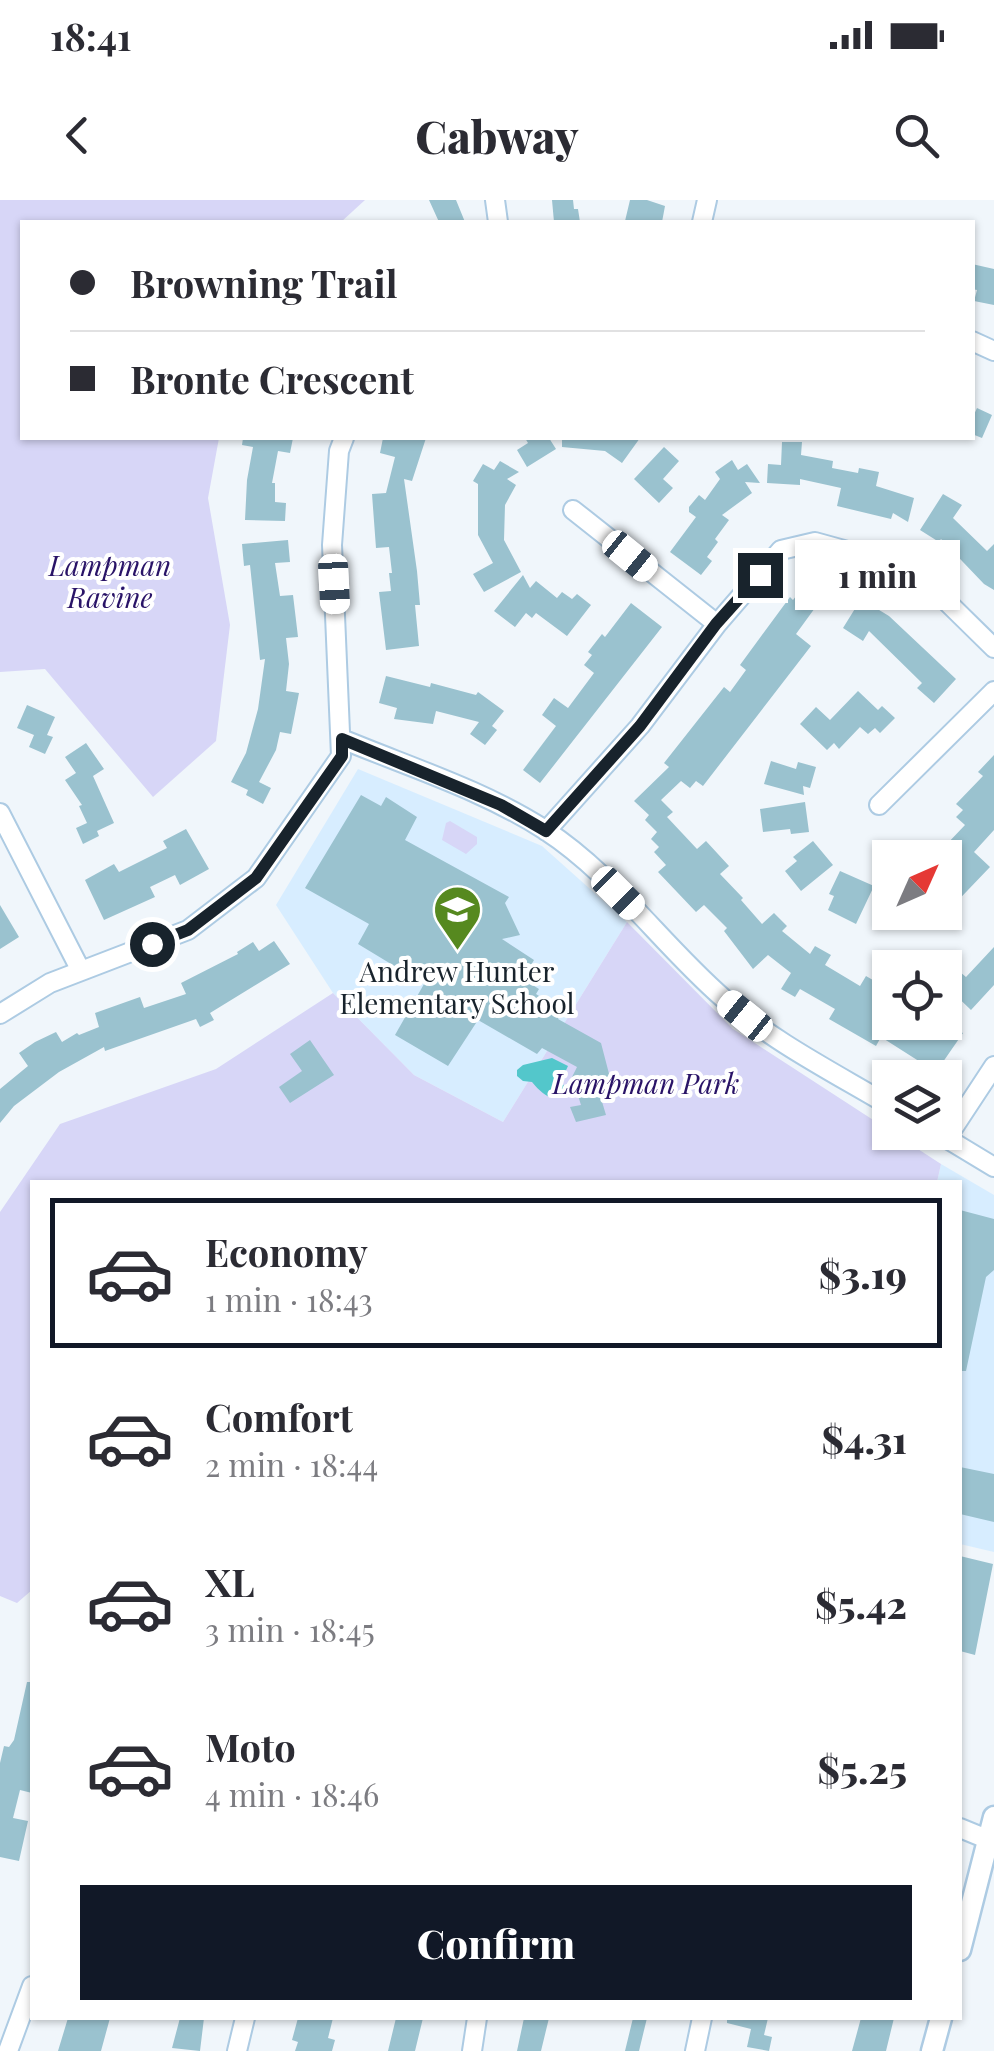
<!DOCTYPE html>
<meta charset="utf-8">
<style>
body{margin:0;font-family:"Playfair Display",serif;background:#f2f2f3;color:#2b2b33;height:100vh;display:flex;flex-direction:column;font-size:38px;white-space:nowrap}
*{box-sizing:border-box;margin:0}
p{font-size:32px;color:#7c7c81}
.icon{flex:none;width:55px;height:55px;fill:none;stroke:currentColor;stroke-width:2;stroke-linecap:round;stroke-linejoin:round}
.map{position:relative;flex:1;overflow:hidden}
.details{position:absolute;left:30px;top:980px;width:932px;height:840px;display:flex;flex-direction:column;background:#fff;border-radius:0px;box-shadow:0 2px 8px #0004}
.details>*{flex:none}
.top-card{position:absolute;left:20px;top:20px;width:955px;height:220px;border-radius:0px;box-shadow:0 2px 8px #0004;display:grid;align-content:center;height:220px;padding:0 50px;background:#fff}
.needle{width:65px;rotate:45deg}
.fabs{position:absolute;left:872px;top:640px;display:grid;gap:20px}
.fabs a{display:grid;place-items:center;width:90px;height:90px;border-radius:0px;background:#fff;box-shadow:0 2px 8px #0004;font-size:50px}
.end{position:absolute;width:45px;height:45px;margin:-22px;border:12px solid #18232c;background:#fff;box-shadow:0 0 0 5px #fff}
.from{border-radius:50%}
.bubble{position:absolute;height:70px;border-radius:0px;background:#fff;box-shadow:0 2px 8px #0004;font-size:32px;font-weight:800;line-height:70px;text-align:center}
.car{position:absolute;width:30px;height:60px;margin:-30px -15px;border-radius:12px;box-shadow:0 0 8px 2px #0007;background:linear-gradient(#fff 24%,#345 0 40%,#fff 0 76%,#345 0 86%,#fff 0)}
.top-card b{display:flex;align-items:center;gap:35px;height:95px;font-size:38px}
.top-card b+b{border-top:2px solid #e1e1e2}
.top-card i{width:25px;height:25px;background:#2b2b33}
ul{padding:18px 0 0;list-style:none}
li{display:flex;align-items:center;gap:30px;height:150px;margin:0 20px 15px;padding:0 30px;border:5px solid transparent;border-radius:0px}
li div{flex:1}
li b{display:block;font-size:38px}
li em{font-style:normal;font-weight:800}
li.active{border-color:#111827}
li>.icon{width:90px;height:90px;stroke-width:1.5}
.cta{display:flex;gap:20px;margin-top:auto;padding:20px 50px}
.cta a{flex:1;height:115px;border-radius:0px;background:#111827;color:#fff;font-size:40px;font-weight:800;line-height:115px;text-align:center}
.status{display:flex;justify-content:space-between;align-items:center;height:70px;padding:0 50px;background:#fff;direction:ltr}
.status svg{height:28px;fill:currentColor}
header{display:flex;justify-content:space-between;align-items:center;height:130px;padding:0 50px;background:#fff;font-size:45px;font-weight:800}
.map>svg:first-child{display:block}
.built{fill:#d7edff}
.green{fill:#d7d6f7}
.water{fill:#53c7cb}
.building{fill:#9ac2cf}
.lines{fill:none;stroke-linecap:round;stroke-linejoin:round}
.minor-casing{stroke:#adcbe3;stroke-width:22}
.tertiary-casing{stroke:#adcbe3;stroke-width:25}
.minor{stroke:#fff;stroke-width:18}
.tertiary{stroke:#fff;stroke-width:20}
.route{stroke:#18232c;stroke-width:12}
.labels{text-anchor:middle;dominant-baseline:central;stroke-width:8;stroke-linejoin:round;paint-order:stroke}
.park-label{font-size:28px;font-style:italic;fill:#291367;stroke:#fff}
.poi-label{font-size:28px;fill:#18232c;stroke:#fff}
</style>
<div class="status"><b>18:41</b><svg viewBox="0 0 49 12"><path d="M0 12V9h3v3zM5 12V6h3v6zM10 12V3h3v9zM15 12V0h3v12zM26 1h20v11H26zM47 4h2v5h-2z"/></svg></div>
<header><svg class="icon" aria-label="back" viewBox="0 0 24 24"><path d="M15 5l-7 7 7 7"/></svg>Cabway<svg class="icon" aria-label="search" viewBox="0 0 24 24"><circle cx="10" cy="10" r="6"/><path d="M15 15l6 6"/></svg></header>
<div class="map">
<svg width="994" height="1851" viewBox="0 0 994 1851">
<rect width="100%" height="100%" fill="#f0f6fb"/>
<path class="built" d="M358,569L542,646L627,722L503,922L414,875L333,793L276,705Z
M941,964L994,995V1352L960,1344V982H937Z"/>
<path class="green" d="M0,0H365L341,22H22V238H219L208,298L230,425L216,541L153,597L45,469L0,472Z
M450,621L477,637V644L466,654L442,640L446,623Z
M627,722L733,829L941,964L937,982H32V1390L17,1403L0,1396V1012L60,924L216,869L333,793L414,875L503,922Z"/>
<path class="water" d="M552,858L568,866L561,881L567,891C555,906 542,894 532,882L523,881L517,876V870L523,865Z"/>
<path class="building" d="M429,0H456L465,22H439Z
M552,0H573L574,9H578L580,22H554Z
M630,0H647L665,6L662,22L625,21Z
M972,64L994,69V105L974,101L977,90L972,89Z
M977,208L992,215L982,238L972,234V219Z
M243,238H293L290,253L278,251L272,283H275V302L286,303L285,321L245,320L247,280L253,247L242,245Z
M383,238H426L412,281L404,279L417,371L420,405H415L419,446L386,450L379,392L391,391L389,373H392L389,347L376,348L372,294L386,293L395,257L380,253Z
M525,238H549L556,249L527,267L517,250L528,243Z
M562,238H640L622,263L605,251L562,247Z
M782,242H802L801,255L833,261L832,268L858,273L859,268L879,272L876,286L914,298L908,322L893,313L891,319L837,306L841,288L800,279V285L767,283L768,264L781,265Z
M664,247L679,261L663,279L673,288L659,303L634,279Z
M732,260L738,270L747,264L760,283L745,282L752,293L722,315L729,320L715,339L718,342L707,357L712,361L701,375L670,352L696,317L689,312V307L699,295L705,300L720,279L715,272Z
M500,261L519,272L507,279L516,285L505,305L504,340L521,372L484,392L473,374L493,363L478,335V284L473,281L483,264L494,270Z
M943,294L962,305L953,318L987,351L994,344V390L984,384L941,339L939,342L920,330Z
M288,340L290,362L275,363L280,396L293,395L298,437L286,438L289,464L286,491L299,493L291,534L280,532L276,550L259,582L271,588L263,604L246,595L248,590L231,582L246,553L258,509L265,459L260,460L250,365L244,366L242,344Z
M523,375L530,388L536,381L557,398L562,392L572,399L577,394L591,405L567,436L536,413L532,418L526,413L515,427L494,411Z
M802,388L820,401L796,434L811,446L703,586L696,581L690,588L681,581L661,600L673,612L667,617L697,649L706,641L729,666L720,674L743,698L741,700L762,724L774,713L787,726L782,731L810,754L815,746L831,755L825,765L860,786L866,776L890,790V802L885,810L890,814V822H937L963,833L936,872L881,837L876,846L829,819L835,809L800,789L795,797L781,789L791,773L768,755L753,769L724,731L727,728L704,705L696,712L658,672L666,665L654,652L659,647L651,639L657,632L645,620L649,615L634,601L669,567L664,563L724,487L730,492L746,470L740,465L790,397L793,400Z
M861,399L889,416L956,479L934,503L917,488L922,483L869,431L863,441L843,428Z
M631,403L662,427L540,583L523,570L556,526L542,515L554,498L568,508L594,473L584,465L592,455L588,452L602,434L605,437Z
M386,476L430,487L431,483L476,495L478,492L504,511L492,526L497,530L485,545L470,534L479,522L436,511L433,524L394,519L397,508L379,503Z
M858,491L878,510L882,506L895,518L880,533L875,528L868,534L860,527L839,549L834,543L827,550L800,524L816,507L830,520Z
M27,505L55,517L47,535L53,537L45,554L29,547L34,535L17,528Z
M86,543L104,569L93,576L114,623L97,631L99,636L83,644L76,628L87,623L79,606L82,605L65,580L76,573L65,557Z
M994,555V630L974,652L990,667L945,714V646L965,625L956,617L963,610L956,604L983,576L978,572Z
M771,561L796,569L798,562L816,567L810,588L803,586L804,595L764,584Z
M361,595L381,606L386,597L417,617L405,640L509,697L505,703L520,735L502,739L534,760L523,779L539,789L536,794L562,811L558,819L601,843L613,889L600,895L606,915L576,922L570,907L581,905L572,877L577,867L542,848L537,854L478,820L448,866L395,835L424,784L358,744L369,724L305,688Z
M805,602L809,632L791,634L790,629L763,632L760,609Z
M186,629L209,669L180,685L175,675L150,687L155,697L104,720L85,680L114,664L119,672L167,648L163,641Z
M813,641L833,665L801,691L785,671L797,661L793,657Z
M840,671L874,686L856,724L828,710L834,696L829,694Z
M0,705L19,737L0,749Z
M881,712H907L908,728L883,730Z
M274,741L290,764L210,813L214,820L200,827L196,819L105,851L104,847L59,872L14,906L0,923V889L28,866L19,853L35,842L56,832L62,842L77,833L79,835L99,827L95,813L140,797L144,808L186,794L181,783L238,754L237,752L253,742L259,751Z
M994,747V785L971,810L947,787L960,772L966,777Z
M310,840L334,875L290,903L279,887L302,871L290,854Z
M960,1010L994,1019V1070L986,1077L966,1171H960Z
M960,1267L994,1274V1322L960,1314Z
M960,1356L993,1364L975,1455L960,1451Z
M27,1482H32V1593L20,1590L13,1618L28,1621L19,1661L0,1657V1563L4,1546L9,1547L14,1540Z
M68,1818H110L101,1851H58Z
M180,1818H204L200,1851L172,1848Z
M298,1818H333L328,1838L335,1840L332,1851H295L298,1842L292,1840Z
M396,1818H423L415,1851H388Z
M524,1818H549L541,1851H517Z
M633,1818H647L639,1851H625Z
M727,1818H768L764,1835L772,1837L769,1851L747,1847L751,1829L727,1823Z
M861,1818H894L886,1851H852Z"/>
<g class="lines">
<defs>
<path id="minor" d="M495,0L498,22
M702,22L707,0
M972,141L994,151
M573,310L717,424
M342,539C409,567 483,590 545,630C613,674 662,745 723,798C773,842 833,872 890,906
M879,605L994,491
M0,613L81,771
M546,631L640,526L717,424L781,350L815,342L902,366L939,394L994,448
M0,814L50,783L188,730L256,678L341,556L332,345L339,251L344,238
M936,932L994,967
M946,939L994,866
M960,1628L994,1642
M8,1851L32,1786
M237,1851L245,1818
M472,1851L477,1818
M695,1851L702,1818"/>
<path id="tertiary" d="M960,1750L994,1617
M932,1851L941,1818"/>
</defs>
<use href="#minor" class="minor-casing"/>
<use href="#tertiary" class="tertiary-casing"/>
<use href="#minor" class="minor"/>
<use href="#tertiary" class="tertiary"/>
</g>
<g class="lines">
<path class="route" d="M152,744L188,730L256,678L342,556V539L501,605L546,631L640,526L716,424L760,375"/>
</g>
<defs>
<symbol id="school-pin" viewBox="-11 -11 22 30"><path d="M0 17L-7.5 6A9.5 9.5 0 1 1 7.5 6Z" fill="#56891f" stroke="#fff"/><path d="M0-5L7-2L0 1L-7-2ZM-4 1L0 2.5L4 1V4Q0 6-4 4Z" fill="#fff"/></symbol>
</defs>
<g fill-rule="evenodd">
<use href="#school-pin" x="430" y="682" width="55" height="75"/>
</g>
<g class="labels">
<g class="park-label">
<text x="110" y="364">Lampman<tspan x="110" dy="32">Ravine</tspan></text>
<text x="646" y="882">Lampman Park</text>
</g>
<g class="poi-label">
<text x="457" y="770">Andrew Hunter<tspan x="457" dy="32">Elementary School</tspan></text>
</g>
</g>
</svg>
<div class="fabs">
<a><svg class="needle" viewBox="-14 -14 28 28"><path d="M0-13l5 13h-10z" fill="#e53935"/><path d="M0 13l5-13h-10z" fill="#7c7c81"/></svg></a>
<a><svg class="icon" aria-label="locate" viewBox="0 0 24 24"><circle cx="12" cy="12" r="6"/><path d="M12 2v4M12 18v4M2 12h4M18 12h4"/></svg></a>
<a><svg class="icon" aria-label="layers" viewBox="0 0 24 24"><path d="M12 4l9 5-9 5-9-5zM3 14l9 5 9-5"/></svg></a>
</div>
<i class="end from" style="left:152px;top:744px"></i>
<i class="end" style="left:760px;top:375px"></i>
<div class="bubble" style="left:795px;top:340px;width:165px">1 min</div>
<i class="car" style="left:630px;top:356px;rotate:129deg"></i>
<i class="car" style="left:334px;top:384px;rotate:177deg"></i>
<i class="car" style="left:618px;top:693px;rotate:135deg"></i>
<i class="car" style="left:745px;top:816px;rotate:309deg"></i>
<div class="top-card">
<b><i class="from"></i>Browning Trail</b>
<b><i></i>Bronte Crescent</b>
</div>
<section class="details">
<ul>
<li class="active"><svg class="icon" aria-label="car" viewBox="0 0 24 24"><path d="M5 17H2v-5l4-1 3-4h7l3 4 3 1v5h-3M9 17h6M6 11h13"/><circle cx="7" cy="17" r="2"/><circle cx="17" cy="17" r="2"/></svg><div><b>Economy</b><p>1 min · 18:43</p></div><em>$3.19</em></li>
<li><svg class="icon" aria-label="car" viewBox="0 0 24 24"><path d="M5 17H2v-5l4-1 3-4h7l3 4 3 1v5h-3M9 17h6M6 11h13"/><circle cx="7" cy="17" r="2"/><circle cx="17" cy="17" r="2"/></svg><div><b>Comfort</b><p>2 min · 18:44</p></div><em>$4.31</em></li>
<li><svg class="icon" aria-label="car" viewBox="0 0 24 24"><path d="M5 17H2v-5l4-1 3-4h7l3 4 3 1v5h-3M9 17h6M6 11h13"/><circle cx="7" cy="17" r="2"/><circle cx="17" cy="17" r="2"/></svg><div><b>XL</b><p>3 min · 18:45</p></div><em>$5.42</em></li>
<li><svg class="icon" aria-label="car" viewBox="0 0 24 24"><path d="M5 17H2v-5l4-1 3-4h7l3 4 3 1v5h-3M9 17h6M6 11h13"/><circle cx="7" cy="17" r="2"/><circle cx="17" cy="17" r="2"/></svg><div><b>Moto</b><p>4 min · 18:46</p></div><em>$5.25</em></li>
</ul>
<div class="cta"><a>Confirm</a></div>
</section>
</div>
